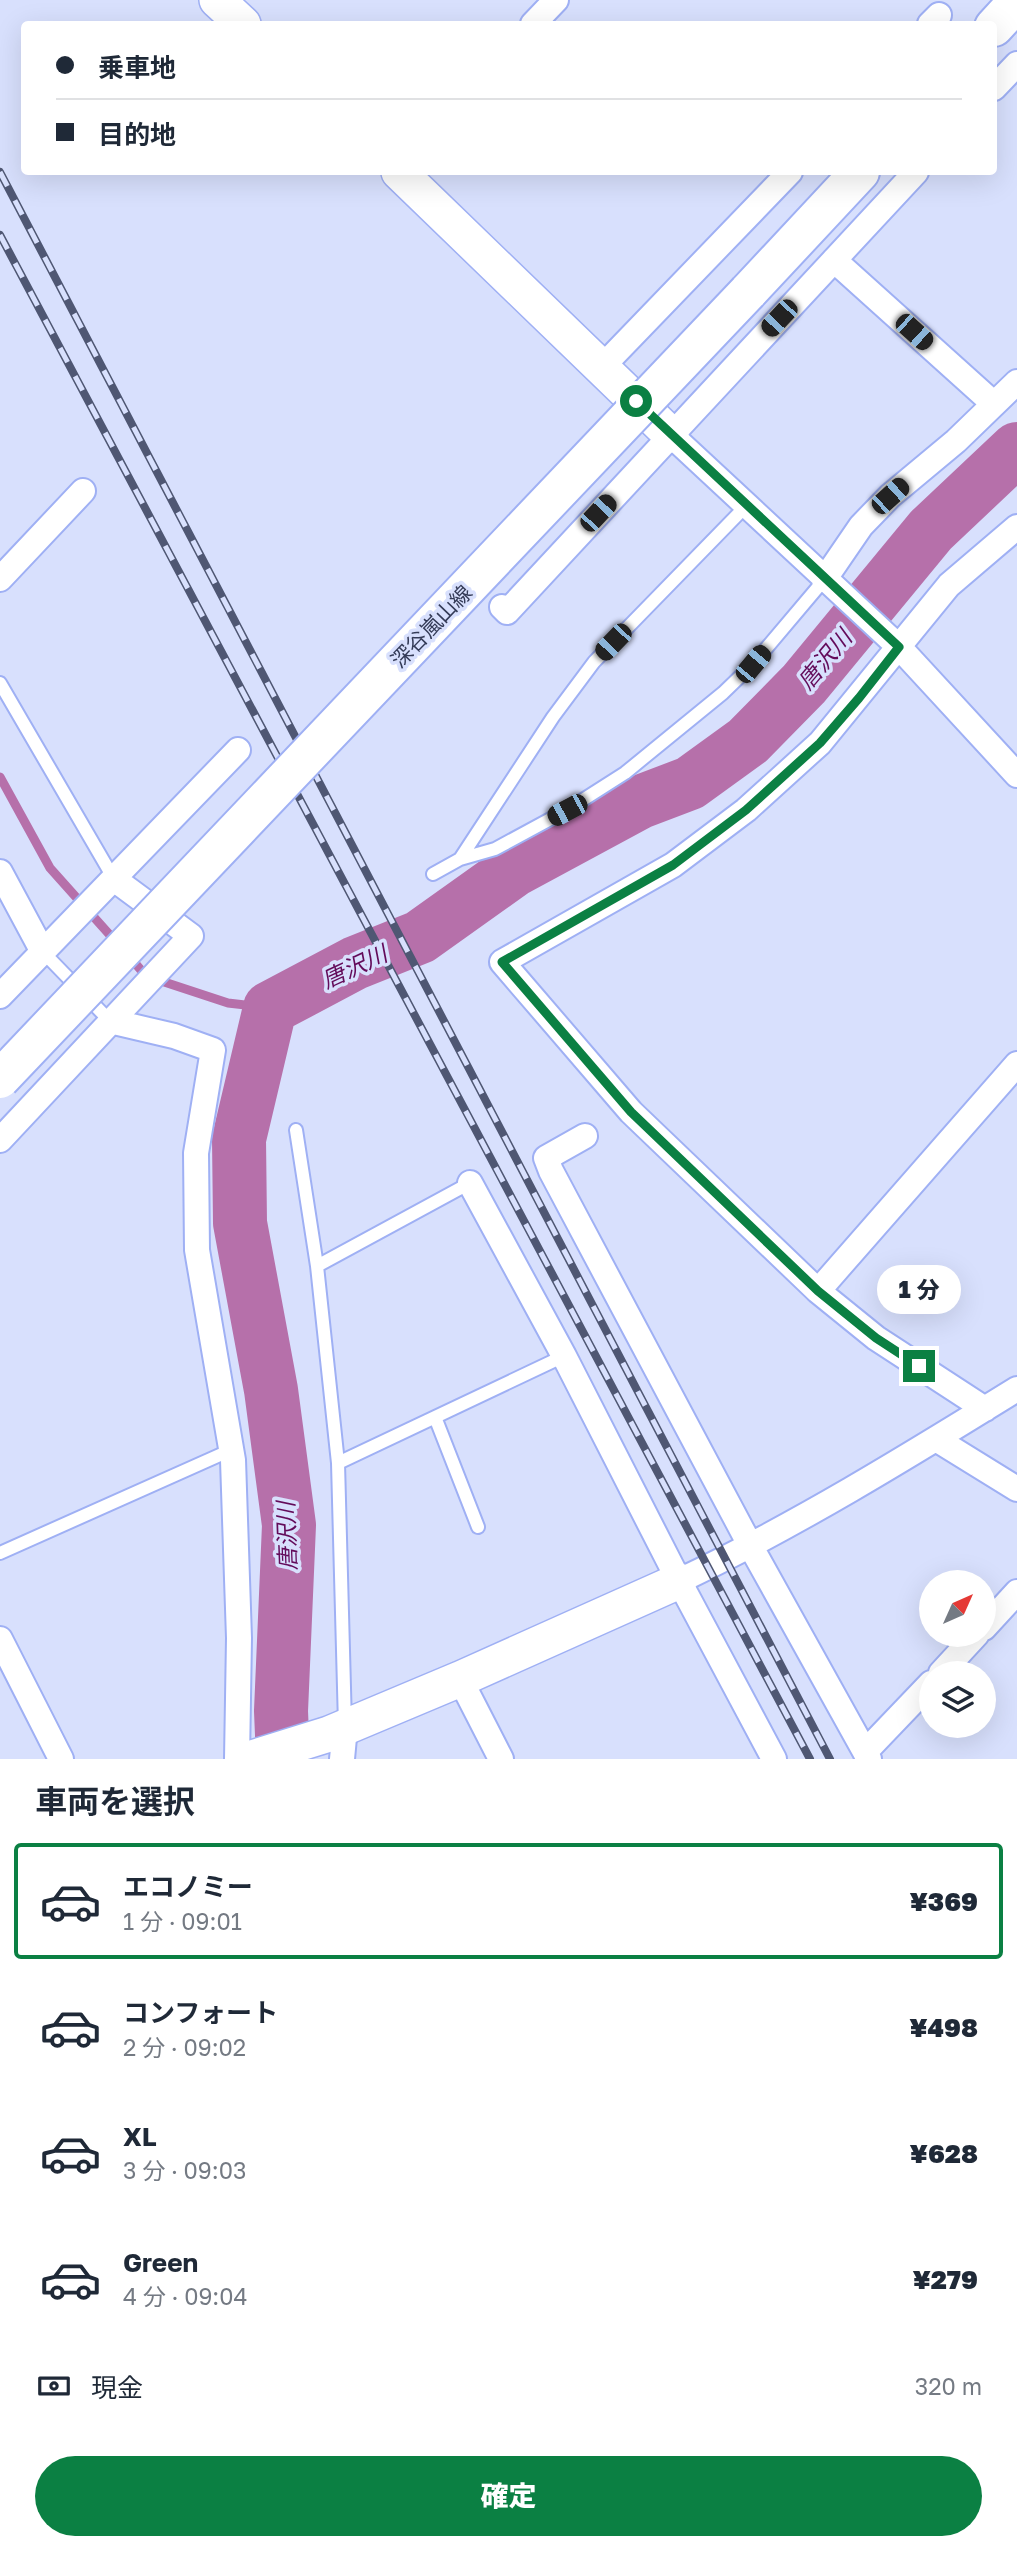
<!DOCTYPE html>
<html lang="ja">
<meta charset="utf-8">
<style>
body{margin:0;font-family:"Golos Text","Noto Sans JP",sans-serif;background:#f6f6f7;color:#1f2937;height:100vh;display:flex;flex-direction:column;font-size:26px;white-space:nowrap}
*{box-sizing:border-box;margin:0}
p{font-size:23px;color:#747a83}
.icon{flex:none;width:38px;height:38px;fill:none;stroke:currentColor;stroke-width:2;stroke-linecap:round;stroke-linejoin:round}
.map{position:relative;height:1759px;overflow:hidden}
.drawer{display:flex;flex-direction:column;background:#fff;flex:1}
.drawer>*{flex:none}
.banner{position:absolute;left:21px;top:21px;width:976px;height:154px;border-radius:7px;box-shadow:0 7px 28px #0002;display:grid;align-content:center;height:154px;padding:0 35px;background:#fff}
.needle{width:46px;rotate:45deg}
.tools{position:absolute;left:919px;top:1570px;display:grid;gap:14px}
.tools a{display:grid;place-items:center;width:77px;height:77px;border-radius:50%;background:#fff;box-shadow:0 7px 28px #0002;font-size:35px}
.end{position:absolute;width:32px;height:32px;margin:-16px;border:9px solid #0b8043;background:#fff;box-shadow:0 0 0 4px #fff}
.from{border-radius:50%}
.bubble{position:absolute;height:49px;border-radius:24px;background:#fff;box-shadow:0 7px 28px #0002;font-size:23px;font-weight:800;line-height:49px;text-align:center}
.car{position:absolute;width:21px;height:42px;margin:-21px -10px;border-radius:9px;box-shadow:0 0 5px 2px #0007;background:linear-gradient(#222 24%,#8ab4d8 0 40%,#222 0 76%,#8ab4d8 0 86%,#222 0)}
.banner b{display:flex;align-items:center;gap:24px;height:66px;font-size:26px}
.banner b+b{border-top:2px solid #e0e1e3}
.banner i{width:18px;height:18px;background:#1f2937}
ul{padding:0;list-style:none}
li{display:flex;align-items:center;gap:21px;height:116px;margin:0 14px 10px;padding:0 21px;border:4px solid transparent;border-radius:7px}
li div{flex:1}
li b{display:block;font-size:26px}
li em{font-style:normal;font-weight:800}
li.active{border-color:#0b8043}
li>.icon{width:63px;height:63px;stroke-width:1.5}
h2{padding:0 35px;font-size:32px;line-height:84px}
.pay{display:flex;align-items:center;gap:18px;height:77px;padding:0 35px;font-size:26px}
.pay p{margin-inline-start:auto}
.primary-button{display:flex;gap:14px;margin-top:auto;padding:14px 35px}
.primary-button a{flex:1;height:80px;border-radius:42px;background:#0b8043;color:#fff;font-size:28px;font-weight:800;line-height:80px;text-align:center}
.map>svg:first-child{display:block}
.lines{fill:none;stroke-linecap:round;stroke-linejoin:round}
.stream{stroke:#b670aa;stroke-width:9}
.river{stroke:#b670aa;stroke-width:54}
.lane-casing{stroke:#9fb0f4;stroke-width:16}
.street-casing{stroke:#9fb0f4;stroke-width:28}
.secondary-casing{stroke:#9fb0f4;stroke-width:38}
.primary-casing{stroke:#9fb0f4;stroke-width:42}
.lane{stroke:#fff;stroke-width:12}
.street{stroke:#fff;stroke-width:24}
.secondary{stroke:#fff;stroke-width:35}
.primary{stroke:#fff;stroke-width:38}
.rail-casing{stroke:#4f5773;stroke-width:8}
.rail{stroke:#d8e0fd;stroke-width:5;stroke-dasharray:16;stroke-linecap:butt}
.primary-bridge-casing{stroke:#9fb0f4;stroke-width:42;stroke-linecap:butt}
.primary-bridge{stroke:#fff;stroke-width:38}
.route{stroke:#0b8043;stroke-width:9}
.labels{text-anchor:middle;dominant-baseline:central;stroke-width:7;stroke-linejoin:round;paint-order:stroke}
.street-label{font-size:21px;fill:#343b57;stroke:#d8e0fd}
.water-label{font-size:23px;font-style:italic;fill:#630b5a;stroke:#d8e0fd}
</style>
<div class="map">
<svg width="1017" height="1759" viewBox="0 0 1017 1759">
<rect width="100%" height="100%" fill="#d8e0fd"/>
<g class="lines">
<path class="stream" d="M0,777L50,868L117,943
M129,956L146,976L228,1003L270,1008"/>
<path class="river" d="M283,1759L281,1711L289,1525L271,1390L240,1223L239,1139L270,1008L355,963L420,937L514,870L640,802L690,783L748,741L804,684L931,530L1017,449"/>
<defs>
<path id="lane" d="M0,683L114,879
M460,859L553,717L594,662L746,506
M433,874L460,859L495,849L567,810L625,773L723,693L753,664L824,580
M43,952L110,1021
M296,1130L317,1266L338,1463L345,1725
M317,1266L470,1183
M435,1417L478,1527
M338,1463L564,1356
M0,1553L231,1450"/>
<path id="street" d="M533,24L556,0
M930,24L939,15
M994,88L1017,64
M834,260L994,404
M601,368L790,172
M671,435L899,647L1017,775
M0,579L83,491
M824,580L861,526L890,496L956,441L1017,382
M502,607L507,612L916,172
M0,872L43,952
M0,996L238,750
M110,1021L174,1036L213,1050L196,1153L197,1250L233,1460L239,1638L237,1759
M585,1136L546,1158L551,1171L750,1545L869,1759
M0,1140L191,936L114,879
M470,1183L564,1356L679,1581L774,1759
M818,1291L1017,1064
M985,1409L876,1338L818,1291L631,1112L502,962L673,865L746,810L820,743L949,585L1017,527
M936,1439L1017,1489
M679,1581C795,1526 907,1457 1017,1389
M984,1628L1017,1592
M0,1639L61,1759
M941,1673L977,1634
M460,1679L501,1759
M865,1752L931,1683
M342,1759L345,1727"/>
<path id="secondary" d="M217,0L243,24
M399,172L671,435
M249,1759L329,1734L460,1679L679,1581"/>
<path id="primary" d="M994,27L1017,2
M748,292L860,172"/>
</defs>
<use href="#lane" class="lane-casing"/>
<use href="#street" class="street-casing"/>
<use href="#secondary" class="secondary-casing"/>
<use href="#primary" class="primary-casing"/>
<use href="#lane" class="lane"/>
<use href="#street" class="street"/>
<use href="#secondary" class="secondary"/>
<use href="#primary" class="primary"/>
<defs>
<path id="rail" d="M0,172L830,1759
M0,235L810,1759"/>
</defs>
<use href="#rail" class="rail-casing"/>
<use href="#rail" class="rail"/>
<defs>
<path id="primary-bridge" d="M0,1079L748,292"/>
</defs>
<use href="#primary-bridge" class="primary-bridge-casing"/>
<use href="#primary-bridge" class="primary-bridge"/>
</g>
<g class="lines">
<path class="route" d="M636,401L899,647L859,698L820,743L746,810L673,865L502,962L631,1112L818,1291L876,1338L919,1366"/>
</g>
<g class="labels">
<g class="street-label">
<text transform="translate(431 626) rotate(-46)">深谷嵐山線</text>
</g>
<g class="water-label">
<text transform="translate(824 659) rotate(-50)">唐沢川</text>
<text transform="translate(354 966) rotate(-25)">唐沢川</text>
<text transform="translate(286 1536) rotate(-92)">唐沢川</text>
</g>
</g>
</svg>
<div class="tools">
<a><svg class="needle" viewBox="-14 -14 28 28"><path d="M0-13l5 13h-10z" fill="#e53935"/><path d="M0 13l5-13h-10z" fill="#747a83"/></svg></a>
<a><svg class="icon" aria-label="layers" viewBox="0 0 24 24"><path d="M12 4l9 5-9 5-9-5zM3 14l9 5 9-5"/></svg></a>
</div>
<i class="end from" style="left:636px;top:401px"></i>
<i class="end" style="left:919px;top:1366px"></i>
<div class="bubble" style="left:877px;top:1265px;width:84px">1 分</div>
<i class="car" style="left:779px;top:318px;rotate:223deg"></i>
<i class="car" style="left:914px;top:332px;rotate:132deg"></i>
<i class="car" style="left:890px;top:496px;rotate:48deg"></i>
<i class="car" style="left:598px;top:513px;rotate:43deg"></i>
<i class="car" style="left:613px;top:642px;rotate:224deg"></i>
<i class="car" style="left:753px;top:664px;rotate:40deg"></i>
<i class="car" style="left:567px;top:810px;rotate:242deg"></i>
<div class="banner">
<b><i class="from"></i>乗車地</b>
<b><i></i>目的地</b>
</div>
</div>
<section class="drawer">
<h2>車両を選択</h2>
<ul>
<li class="active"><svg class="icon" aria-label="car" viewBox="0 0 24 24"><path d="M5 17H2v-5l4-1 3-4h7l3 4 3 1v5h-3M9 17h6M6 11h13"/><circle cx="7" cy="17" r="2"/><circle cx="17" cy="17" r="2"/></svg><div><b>エコノミー</b><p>1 分 · 09:01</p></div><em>¥369</em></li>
<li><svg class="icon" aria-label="car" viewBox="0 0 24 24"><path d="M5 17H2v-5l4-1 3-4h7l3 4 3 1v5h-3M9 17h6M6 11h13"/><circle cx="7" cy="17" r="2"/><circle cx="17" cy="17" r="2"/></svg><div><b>コンフォート</b><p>2 分 · 09:02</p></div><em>¥498</em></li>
<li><svg class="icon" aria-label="car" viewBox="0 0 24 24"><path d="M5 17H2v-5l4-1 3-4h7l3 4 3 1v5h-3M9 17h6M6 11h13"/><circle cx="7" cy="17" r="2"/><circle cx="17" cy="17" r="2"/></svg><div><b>XL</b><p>3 分 · 09:03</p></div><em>¥628</em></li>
<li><svg class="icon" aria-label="car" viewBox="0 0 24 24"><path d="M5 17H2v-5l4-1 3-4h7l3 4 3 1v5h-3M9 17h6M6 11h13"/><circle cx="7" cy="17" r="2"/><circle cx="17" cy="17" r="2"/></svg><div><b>Green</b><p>4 分 · 09:04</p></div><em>¥279</em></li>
</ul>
<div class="pay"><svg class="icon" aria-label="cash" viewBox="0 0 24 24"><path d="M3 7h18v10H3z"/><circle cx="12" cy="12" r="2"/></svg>現金<p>320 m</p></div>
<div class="primary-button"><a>確定</a></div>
</section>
